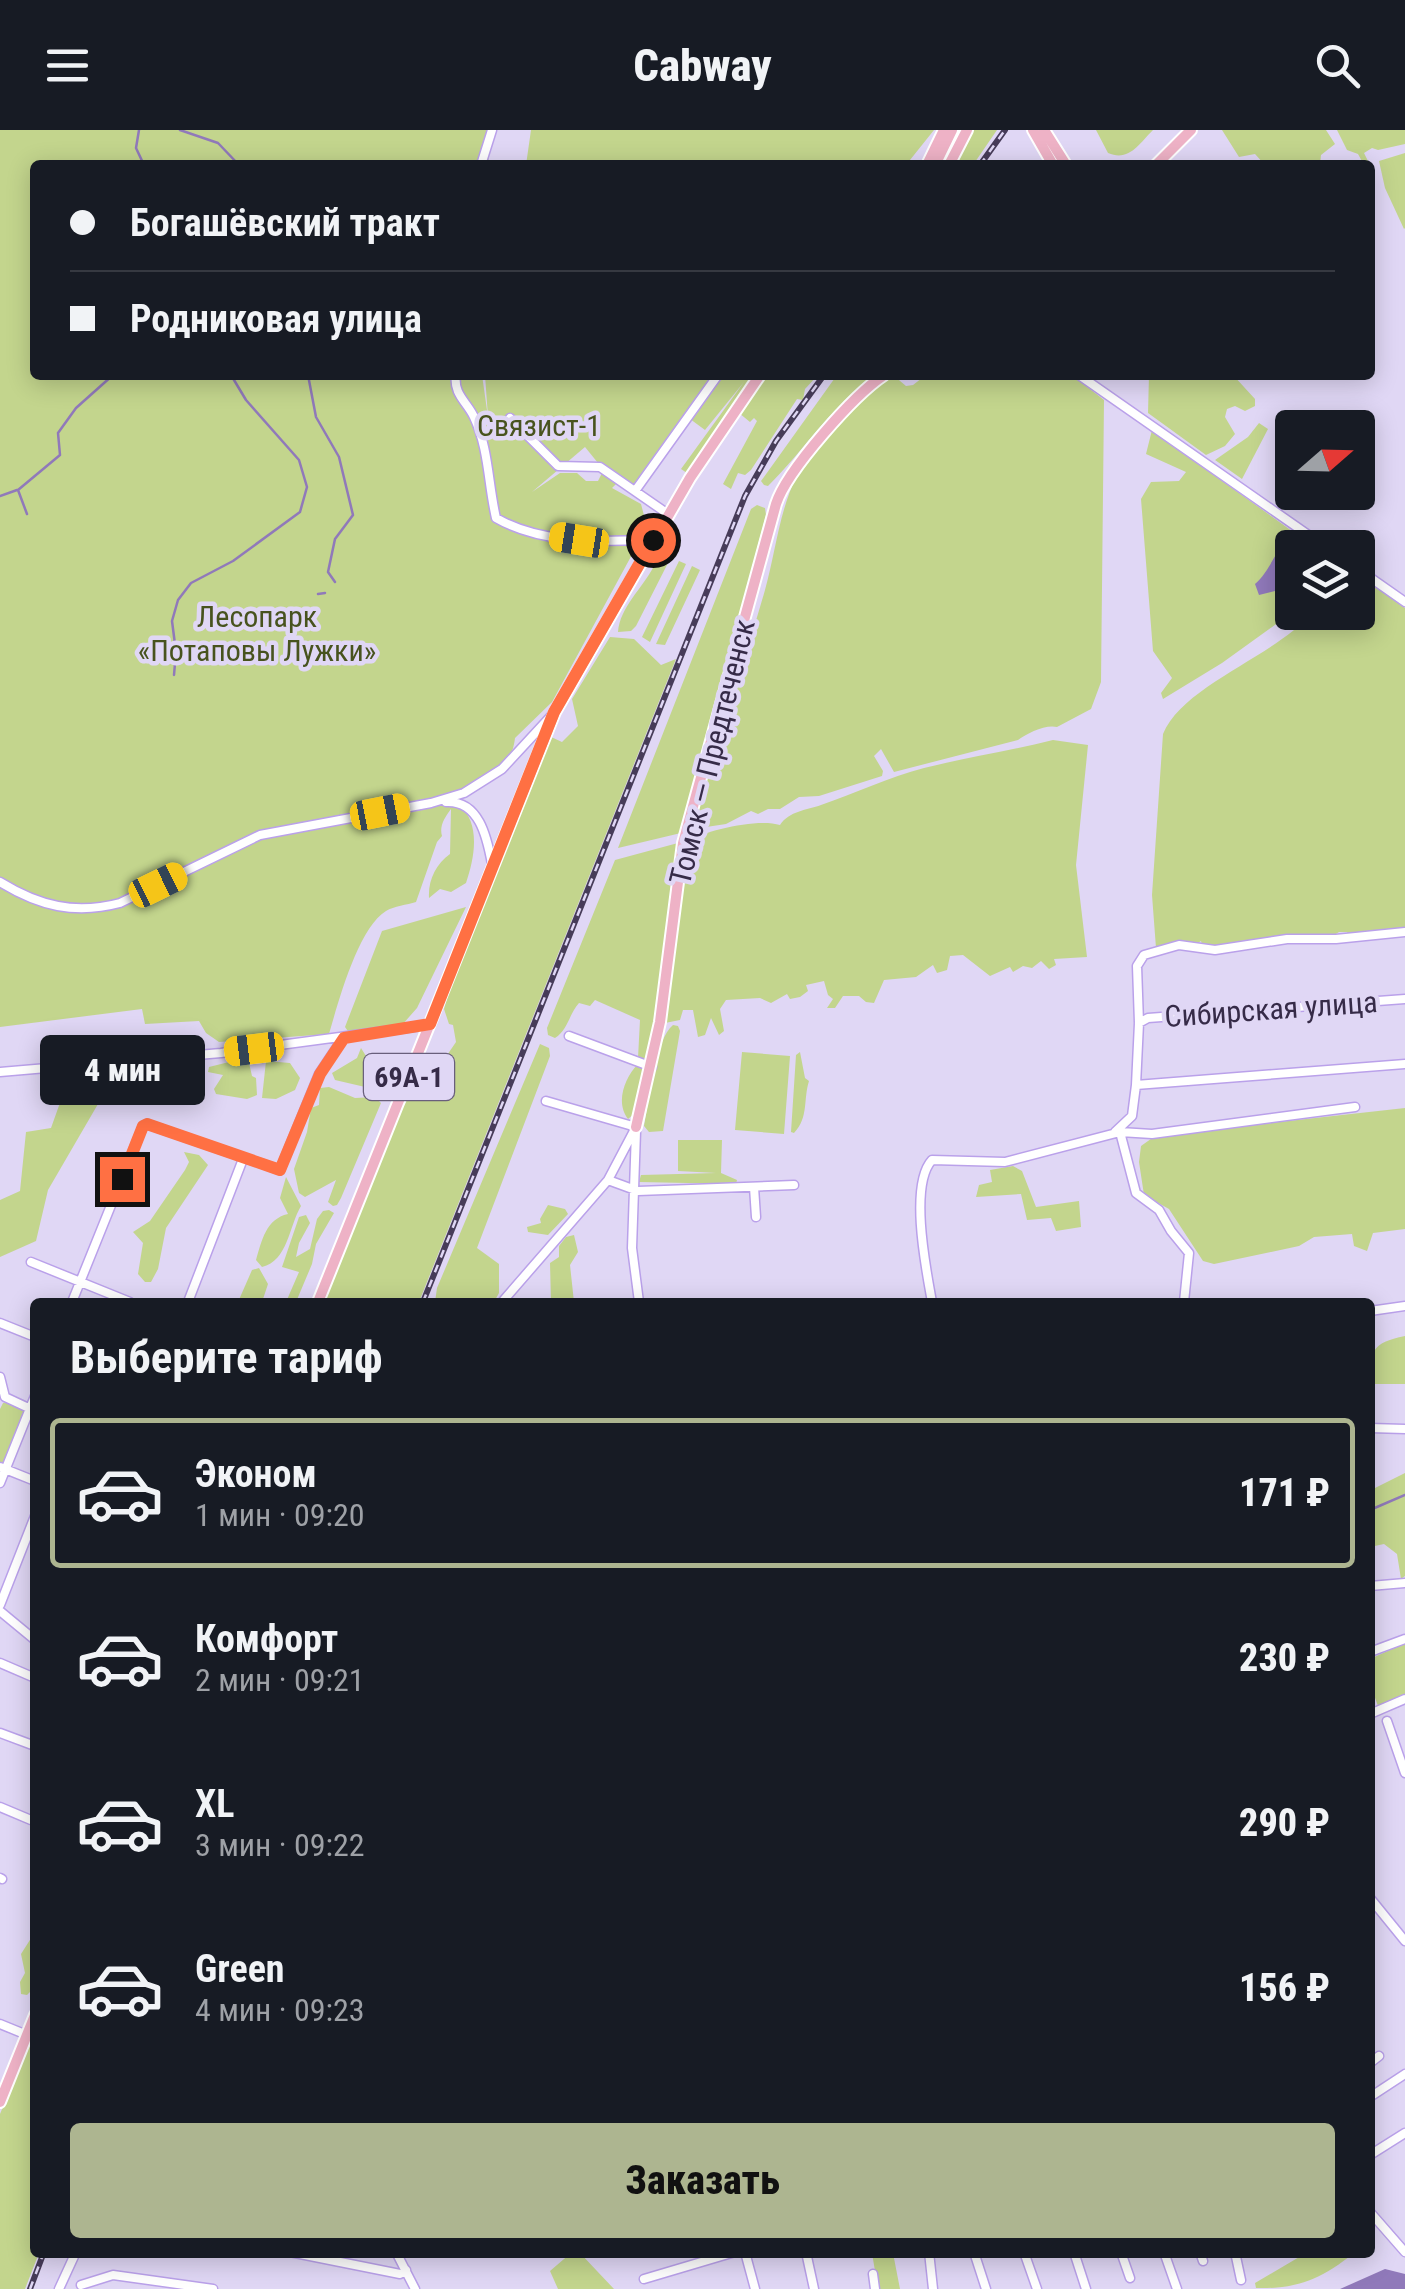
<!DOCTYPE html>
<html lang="ru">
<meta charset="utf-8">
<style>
body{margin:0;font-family:"Roboto Condensed",sans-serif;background:#20242c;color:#f1f3f6;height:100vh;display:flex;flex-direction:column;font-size:38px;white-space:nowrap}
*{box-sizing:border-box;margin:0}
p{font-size:32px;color:#9ea1a6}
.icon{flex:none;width:55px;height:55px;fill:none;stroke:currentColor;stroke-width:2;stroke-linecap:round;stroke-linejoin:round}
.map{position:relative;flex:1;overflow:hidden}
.details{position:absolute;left:30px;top:1168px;width:1345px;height:960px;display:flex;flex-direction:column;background:#171b24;border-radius:10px;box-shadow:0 5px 25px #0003}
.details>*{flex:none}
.hud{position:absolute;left:30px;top:30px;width:1345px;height:220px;border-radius:10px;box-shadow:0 5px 25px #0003;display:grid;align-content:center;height:220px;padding:0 40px;background:#171b24}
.needle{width:65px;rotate:70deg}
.tools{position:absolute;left:1275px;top:280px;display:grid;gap:20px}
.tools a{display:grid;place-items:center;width:100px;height:100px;border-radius:10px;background:#171b24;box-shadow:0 5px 25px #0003;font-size:50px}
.end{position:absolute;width:45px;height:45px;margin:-22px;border:12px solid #ff7043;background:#111;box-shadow:0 0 0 5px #111}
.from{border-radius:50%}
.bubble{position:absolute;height:70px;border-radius:10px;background:#171b24;box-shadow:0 5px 25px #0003;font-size:32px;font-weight:800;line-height:70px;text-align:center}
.car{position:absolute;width:30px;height:60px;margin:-30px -15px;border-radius:12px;box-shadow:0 0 8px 2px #0007;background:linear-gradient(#f5c518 24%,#345 0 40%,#f5c518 0 76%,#345 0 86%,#f5c518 0)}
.hud b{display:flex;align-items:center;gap:35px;height:95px;font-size:38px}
.hud b+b{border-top:2px solid #363941}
.hud i{width:25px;height:25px;background:#f1f3f6}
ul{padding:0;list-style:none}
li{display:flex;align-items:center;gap:30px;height:150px;margin:0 20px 15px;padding:0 20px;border:5px solid transparent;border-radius:10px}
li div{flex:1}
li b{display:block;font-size:38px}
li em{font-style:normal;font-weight:800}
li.on{border-color:#adb590}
li>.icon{width:90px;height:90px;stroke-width:1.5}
h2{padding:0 40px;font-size:45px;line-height:120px}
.primary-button{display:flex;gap:20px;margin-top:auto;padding:20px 40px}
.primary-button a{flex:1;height:115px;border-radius:10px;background:#adb590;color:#111;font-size:40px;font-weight:800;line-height:115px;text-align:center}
header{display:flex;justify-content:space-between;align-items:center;height:130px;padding:0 40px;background:#171b24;font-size:45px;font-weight:800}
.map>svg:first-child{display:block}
.green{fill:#c3d58d}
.water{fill:#9079ba}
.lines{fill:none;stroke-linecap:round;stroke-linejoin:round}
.stream{stroke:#9079ba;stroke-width:2.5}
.minor-casing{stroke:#baa1ea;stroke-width:11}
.major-casing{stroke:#fff;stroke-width:14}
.minor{stroke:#fff;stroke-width:8}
.major{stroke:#eeb2c6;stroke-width:10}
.rail-casing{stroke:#473c59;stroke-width:6}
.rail{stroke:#e0d7f5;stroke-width:2.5;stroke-dasharray:8;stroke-linecap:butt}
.route{stroke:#ff7043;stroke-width:12}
.labels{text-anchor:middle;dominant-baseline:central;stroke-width:9;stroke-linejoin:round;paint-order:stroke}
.shield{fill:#e0d7f5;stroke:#695f7c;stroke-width:2.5}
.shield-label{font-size:28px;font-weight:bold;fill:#362b48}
.park-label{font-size:30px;fill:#48531e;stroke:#e0d7f5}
.street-label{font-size:30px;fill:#362b48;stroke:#e0d7f5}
</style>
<header><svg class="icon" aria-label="menu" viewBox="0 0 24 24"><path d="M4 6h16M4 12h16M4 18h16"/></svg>Cabway<svg class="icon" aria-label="search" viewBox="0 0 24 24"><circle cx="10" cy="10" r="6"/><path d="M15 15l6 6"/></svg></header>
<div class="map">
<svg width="1405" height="2159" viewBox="0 0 1405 2159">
<rect width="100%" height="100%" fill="#e0d7f5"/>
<path class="green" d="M0,0H487L483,22L489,21L488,35H35V245H482L488,287L485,245H755L687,343L681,339L744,252L705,300L686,286L634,359L598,333L585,317L532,362L560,343H577L586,351H598L602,343L617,353L612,358L641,374L647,397L552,572L515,608C511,643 488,638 466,657C461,661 456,671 452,677L458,674C481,692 475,727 466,753L451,762L440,759L429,768C428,750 436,734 450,724L451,679C445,687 439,696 442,706L437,712L416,772C407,775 394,776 386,781C358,798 338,873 329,904L219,912L206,903L199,891L145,894L142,879L0,897Z
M531,0H934L906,35H526Z
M971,0H997L973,35H953Z
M1096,0H1153C1139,14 1129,32 1108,23Z
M1222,0H1326L1335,14L1321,25L1320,35H1265L1255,24L1239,27Z
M1337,0H1405V14L1378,20L1372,18L1364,23L1370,35H1364L1358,24L1347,20Z
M1405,23V98L1404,99L1385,58L1379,31Z
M767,245H818L805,259L803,270L797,269L751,340L745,345L738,343L731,359L723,354L757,291L754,288L750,292L739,283Z
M837,245H876C834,272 804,321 768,356L764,355L761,351L769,340Z
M893,245L906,256L913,255L926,245H1072L1104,270L1101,552L1091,579L1057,597C1046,594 1027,603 1018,610L894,642L881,619L874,626L883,641L882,646L819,666L799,667L780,679H768L758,684L751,681L726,694L693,699L691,693C711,614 743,539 765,460C776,420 779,381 798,343C811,318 868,257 893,245Z
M1149,245H1233L1255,269V276L1245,281L1235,276L1227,279L1225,287L1235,304L1225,316L1206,325L1148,283Z
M1259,293L1268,299L1242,349L1215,330L1248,307Z
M1152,300L1314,417L1292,418L1293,482L1222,533L1163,569L1161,563L1172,548L1153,521L1141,369L1151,352L1179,351L1186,342L1146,324Z
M757,375L765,378L766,385L681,703L618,718L751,379Z
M662,413L669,431L636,496L631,501L618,502C620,477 642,459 654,436C658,428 658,420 662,413Z
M679,431L686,434L650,512L642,507Z
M692,436L700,440L665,515L656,514Z
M1362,447L1405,478V802L1349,806L1347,802H1339L1327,810L1257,817L1252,811L1203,818L1201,811L1188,819L1181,810L1156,818L1152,765L1163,604C1183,555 1274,527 1312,483L1358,482V451Z
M610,507L634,509L661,535L676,529L419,1172H323L396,990L411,963L422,953L423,933L439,937L456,912L453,895L449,894L444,879L452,851L549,606L562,612L578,596L572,569Z
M1053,610L1088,615L1076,735L1087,827L1054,829L1056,835L1049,839L1041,831L1032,838L1023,836L1013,842L1010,837L990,846L963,825L950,826L947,840L937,843L933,835L916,847L884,850L874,873L866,872L859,866H843L835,878H827L833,869L828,865L824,851L806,855L808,861L800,867L790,869L787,864L771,873L760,868L726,870L720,879L724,901L719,905L711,888L705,905L698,907L693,880H683L680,890L665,893L686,712C706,700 758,688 780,695C789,681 807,680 821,675C854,664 889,647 924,638C968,627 1009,621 1053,610Z
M678,713L649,925L644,930L638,928L640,890L595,870L590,876L579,873C569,884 568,900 555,908L548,905L547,898L615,730Z
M466,777L417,878L402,895L350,904L345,897L382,801Z
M673,895L678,896L680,901L663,1001L649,1002L644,996C649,972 655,909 673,895Z
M540,914L549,918L550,926L477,1118L499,1134V1163L494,1172H435L437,1158Z
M361,918L374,939L394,936L385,956L378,960L335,950L332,943L357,928Z
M742,922L790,926L784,1004L735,1000Z
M800,922L805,948L809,951C803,970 809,987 794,1003L791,1002L796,925Z
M233,931L249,933L252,946L256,948L257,965L247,969L216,964L214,959L223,945L208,942L209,937Z
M266,931L290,933L300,948L295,960L276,969L262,968Z
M637,935L645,940L635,983L628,989C615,972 625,948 637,935Z
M329,957L355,968L375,967L381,973L341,1068L337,1075L333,1076L328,1072L336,1050L305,1067L299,1063L294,1039L307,1002L311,978L319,975L320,958Z
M61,970L98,974L48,1060L36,1111L0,1127V1070L20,1061L26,1002L51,998Z
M1405,978V1099L1373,1103L1367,1121L1354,1116L1352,1104L1314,1107L1299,1116L1214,1134L1203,1131L1169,1079L1144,1065L1139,1032L1141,1016L1155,1006Z
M678,1010H722L721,1043L737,1050L736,1054L639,1052L641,1045L716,1043L678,1041Z
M184,1022L199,1025L208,1035L166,1098L158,1139L151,1152H145L138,1144L143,1113L133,1102L150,1091L185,1040L189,1032Z
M1013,1036L1022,1041L1036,1077L1079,1071L1081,1097L1056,1101L1051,1088L1027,1090L1021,1064L976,1067L979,1055L992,1052L990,1040Z
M286,1047L301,1076C289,1096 288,1131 262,1137L256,1130C262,1110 266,1089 288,1084L280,1068Z
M548,1075L565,1079L568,1084L548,1105L528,1102L527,1097L541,1093L540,1089Z
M329,1080L334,1083L316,1114L312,1134L296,1172H286L299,1142L282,1137L299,1087L306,1085L310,1093L299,1113L296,1127L310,1119L317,1089L323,1081Z
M574,1105L578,1122L570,1135L574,1172H551L550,1133L559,1127V1116L566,1107Z
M259,1138L268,1154L262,1172H238L252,1140Z
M1405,1206V1254H1370C1370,1221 1371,1213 1405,1206Z
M11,1272L27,1280L5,1335L0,1336V1279L3,1273Z
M1405,1343V1446L1401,1449L1397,1424L1384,1414L1370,1417V1355L1375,1358Z
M1405,1513V1564L1378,1576L1370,1554V1529Z
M35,1802V1857L27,1865L21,1864L20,1852L25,1843L21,1824Z
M35,1899V2122L39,2123L25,2159H0V1984Z
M571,2123H580L614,2159H558L550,2141Z
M872,2123H893L900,2159H878Z
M1306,2123H1354C1321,2149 1299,2159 1256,2158L1255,2153Z"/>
<path class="water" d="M1292,408L1301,414L1300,417L1292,418C1292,438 1284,451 1279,471L1275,461L1259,465L1255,454C1272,439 1274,419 1292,408Z
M1385,2139L1405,2144V2159H1340Z"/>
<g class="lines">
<path class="stream" d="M139,0L136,18L144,35
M180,0L218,13L239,35
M308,245L316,287L339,327L353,385L335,409L328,442L335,452
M0,366L17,360
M27,384L18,360L60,325L58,303L76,278L113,245
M318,464L325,463
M174,545L176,522L172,491L178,470L191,453L233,431L300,382L307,357L299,330L246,270L231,245
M1370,1380L1405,1365"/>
<defs>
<path id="minor" d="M481,35L492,0
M456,245C453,264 467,272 474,287C489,319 488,354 496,388C543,415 601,411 653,410
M1079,245L1327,418
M510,288L558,336L600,337L668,384
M635,361L718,245
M1358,439L1405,472
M446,672C479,670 487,707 492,734
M0,752C39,776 75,785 120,773L260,705L431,673L464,663L502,639L552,585
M1139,893L1148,888L1405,869
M569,906L652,937
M0,942L221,923L429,895
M1136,955L1139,893L1137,836L1144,825L1179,815L1215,820L1287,809H1336L1405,802
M546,971L636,997
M636,1001L632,1118L639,1172
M1115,1002L1132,986L1136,955L1405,934
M1120,1002L1136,1063L1159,1080L1171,1101L1189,1123L1184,1172
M608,1050L638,1061L794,1055
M754,1057L756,1087
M31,1132L130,1172
M72,1172L143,996L147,994L280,1040L319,944L343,908
M188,1172L243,1029
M502,1172L608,1050L636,997
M932,1172C926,1139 909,1055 932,1030L1005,1032L1120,1002L1152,1004L1355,977
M1370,1181L1405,1176
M0,1193L35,1207
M0,1247L5,1267L35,1281
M1370,1298L1405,1299
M0,1337L35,1351
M0,1353L35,1266
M1370,1456L1405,1453
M0,1475L35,1386
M0,1481L35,1510
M1370,1522L1405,1509
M0,1533L35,1548
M1370,1584L1405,1569
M1387,1591L1405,1643
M0,1603L35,1616
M0,1677L31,1690
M0,1748L2,1749
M1370,1768L1405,1811
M0,1894L27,1905
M1370,1933L1379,1926
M1370,1967L1405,1944
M1370,2025L1405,2003
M1370,2082L1405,2122
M290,2122L400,2144L406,2140
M396,2122L415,2159
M745,2122L755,2159
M806,2122L814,2159
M929,2122L933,2159
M974,2122L986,2159
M1024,2122L1037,2159
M1074,2122L1086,2159
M1121,2122L1130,2148
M1164,2122L1177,2159
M1200,2122L1203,2131
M1235,2122L1241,2150
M873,2144L875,2159
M644,2149L735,2122
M81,2155L113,2145L213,2159
M59,2159L76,2122"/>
<path id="major" d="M1033,0L1053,35
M1044,0L1066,35
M927,35L944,0
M935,35L952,0
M949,35L967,0
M1156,35L1191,0
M636,997L660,892L683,713L776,374C787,340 854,265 884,245
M318,1172L555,582L690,348L760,245
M0,1972L35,1885"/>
</defs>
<use href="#minor" class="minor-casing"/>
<use href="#major" class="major-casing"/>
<use href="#minor" class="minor"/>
<use href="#major" class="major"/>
<defs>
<path id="rail" d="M980,35L1005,0
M423,1172L745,366L776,311L824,245
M30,2159L44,2122"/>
</defs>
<use href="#rail" class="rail-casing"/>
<use href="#rail" class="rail"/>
</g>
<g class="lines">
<path class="route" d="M122,1049L143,996L147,994L280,1040L320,944L344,908L430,894L554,582L653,410"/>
</g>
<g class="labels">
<rect class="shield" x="364" y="924" width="90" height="46" rx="8"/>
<g class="shield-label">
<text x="409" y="947">69А-1</text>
</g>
<g class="park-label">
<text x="539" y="295">Связист-1</text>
<text x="257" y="486">Лесопарк<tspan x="257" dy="34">«Потаповы Лужки»</tspan></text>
</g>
<g class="street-label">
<text transform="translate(712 622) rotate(-76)">Томск — Предтеченск</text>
<text transform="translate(1271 879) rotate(-4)">Сибирская улица</text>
</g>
</g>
</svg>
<div class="tools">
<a><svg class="needle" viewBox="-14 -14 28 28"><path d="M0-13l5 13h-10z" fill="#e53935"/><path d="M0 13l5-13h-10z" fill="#9ea1a6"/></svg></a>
<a><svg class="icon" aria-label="layers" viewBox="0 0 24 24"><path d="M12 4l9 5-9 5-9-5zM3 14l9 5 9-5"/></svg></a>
</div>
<i class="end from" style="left:653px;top:410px"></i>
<i class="end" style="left:122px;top:1049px"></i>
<div class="bubble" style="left:40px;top:905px;width:165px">4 мин</div>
<i class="car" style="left:579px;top:410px;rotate:279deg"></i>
<i class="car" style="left:380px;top:682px;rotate:79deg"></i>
<i class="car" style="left:158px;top:755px;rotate:64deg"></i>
<i class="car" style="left:254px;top:919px;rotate:263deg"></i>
<div class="hud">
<b><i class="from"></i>Богашёвский тракт</b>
<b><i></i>Родниковая улица</b>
</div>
<section class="details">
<h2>Выберите тариф</h2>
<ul>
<li class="on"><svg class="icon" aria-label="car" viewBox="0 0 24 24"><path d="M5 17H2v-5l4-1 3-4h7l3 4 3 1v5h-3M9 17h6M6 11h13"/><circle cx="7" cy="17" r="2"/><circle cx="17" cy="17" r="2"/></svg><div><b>Эконом</b><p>1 мин · 09:20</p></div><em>171 ₽</em></li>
<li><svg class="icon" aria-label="car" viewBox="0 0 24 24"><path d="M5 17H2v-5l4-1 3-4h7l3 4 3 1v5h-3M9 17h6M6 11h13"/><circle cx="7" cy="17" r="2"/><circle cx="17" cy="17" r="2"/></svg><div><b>Комфорт</b><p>2 мин · 09:21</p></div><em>230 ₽</em></li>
<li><svg class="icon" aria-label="car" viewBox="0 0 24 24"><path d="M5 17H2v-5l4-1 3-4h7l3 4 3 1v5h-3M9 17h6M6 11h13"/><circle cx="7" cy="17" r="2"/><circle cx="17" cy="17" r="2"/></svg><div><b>XL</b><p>3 мин · 09:22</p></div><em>290 ₽</em></li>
<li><svg class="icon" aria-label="car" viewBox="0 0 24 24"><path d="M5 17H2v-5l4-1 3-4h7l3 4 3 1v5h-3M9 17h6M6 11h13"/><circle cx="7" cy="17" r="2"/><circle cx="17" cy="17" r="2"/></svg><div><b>Green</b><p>4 мин · 09:23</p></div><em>156 ₽</em></li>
</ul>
<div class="primary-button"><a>Заказать</a></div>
</section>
</div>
